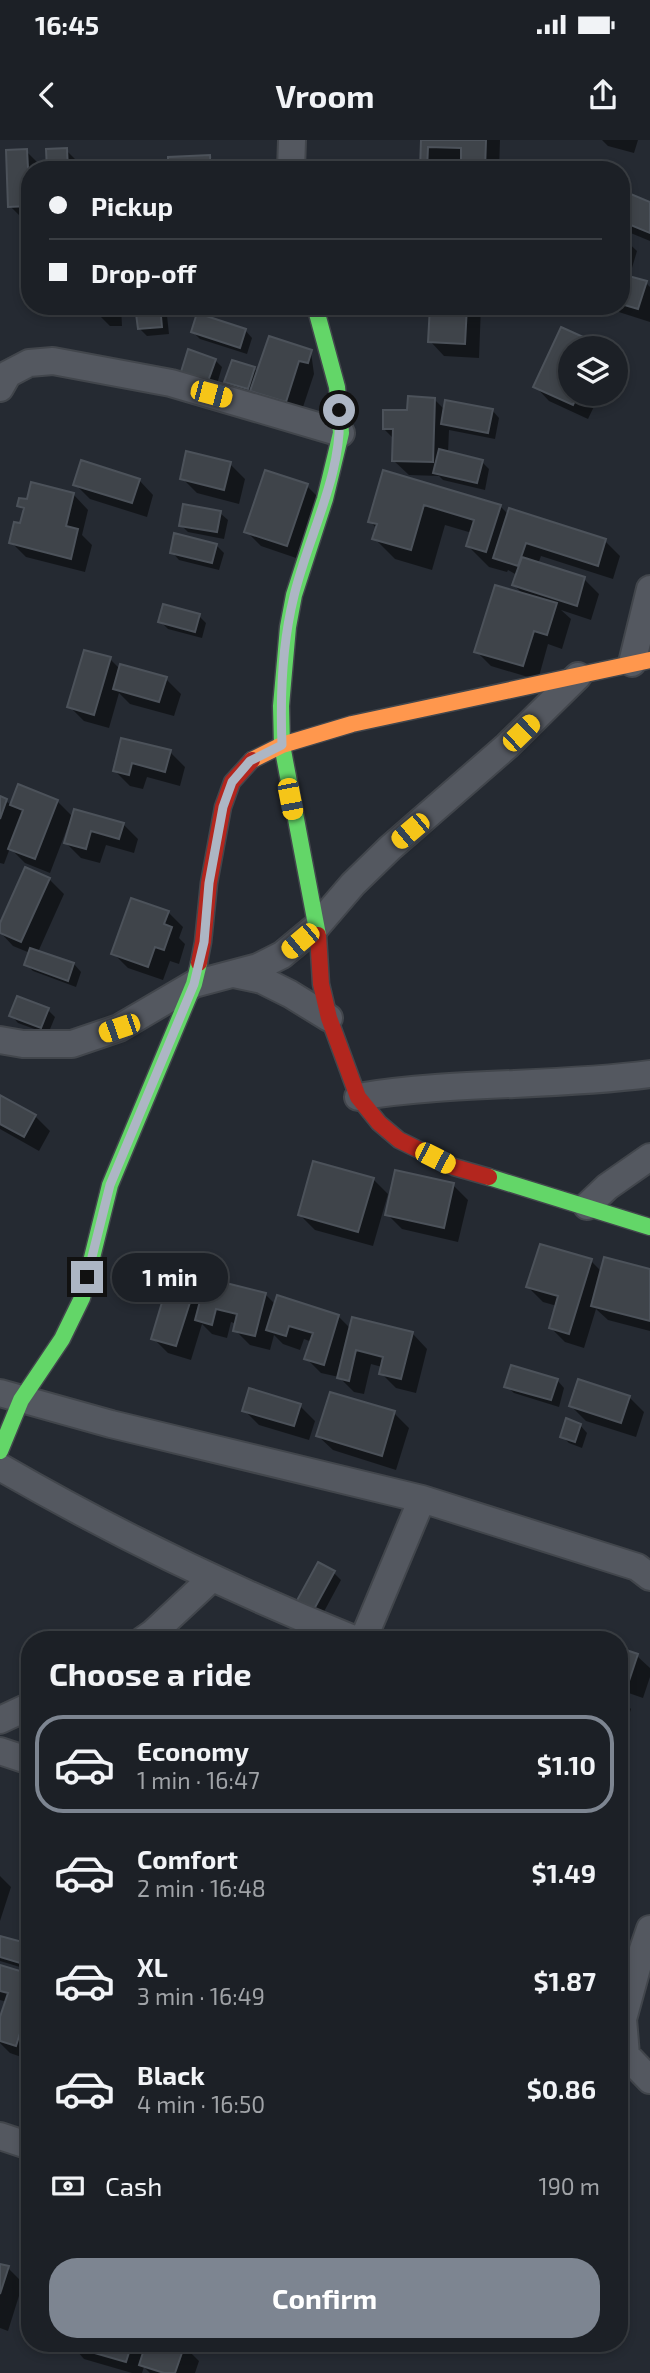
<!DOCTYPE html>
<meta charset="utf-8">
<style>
body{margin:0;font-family:"Exo 2",sans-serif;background:#292d32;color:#f1f3f6;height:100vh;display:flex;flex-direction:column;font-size:26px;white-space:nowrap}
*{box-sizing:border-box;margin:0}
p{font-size:23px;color:#a0a3a7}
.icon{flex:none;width:38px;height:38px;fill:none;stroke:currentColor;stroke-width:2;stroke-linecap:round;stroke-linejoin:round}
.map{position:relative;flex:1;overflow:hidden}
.sheet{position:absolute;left:21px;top:1491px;width:607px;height:721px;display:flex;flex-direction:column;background:#1c2026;border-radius:28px;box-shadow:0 4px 10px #0003,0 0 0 2px #3a3e43}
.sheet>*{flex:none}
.guide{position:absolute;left:21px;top:21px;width:609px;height:154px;border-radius:28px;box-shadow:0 4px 10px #0003,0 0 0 2px #3a3e43;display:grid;align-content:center;height:154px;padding:0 28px;background:#1c2026}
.controls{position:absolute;left:558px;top:196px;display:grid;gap:14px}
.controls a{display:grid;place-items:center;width:70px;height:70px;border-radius:50%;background:#1c2026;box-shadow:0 4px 10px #0003,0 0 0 2px #3a3e43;font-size:35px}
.end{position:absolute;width:32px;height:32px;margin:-16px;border:9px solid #adb6c4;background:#111;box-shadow:0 0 0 4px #111}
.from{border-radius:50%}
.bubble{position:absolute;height:49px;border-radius:24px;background:#1c2026;box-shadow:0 4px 10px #0003,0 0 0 2px #3a3e43;font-size:23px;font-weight:700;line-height:49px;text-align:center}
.car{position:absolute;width:21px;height:42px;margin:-21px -10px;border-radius:9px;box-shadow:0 0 5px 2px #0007;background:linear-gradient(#f5c518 24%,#345 0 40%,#f5c518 0 76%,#345 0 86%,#f5c518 0)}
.guide b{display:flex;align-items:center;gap:24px;height:66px;font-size:26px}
.guide b+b{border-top:2px solid #3a3e43}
.guide i{width:18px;height:18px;background:#f1f3f6}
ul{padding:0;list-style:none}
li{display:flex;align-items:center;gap:21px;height:98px;margin:0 14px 10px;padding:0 14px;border:4px solid transparent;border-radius:28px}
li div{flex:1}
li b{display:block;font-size:26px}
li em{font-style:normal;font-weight:700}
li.on{border-color:#7d8591}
li>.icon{width:63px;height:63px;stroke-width:1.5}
h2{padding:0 28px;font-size:32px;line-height:84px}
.pay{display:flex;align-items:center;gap:18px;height:77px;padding:0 28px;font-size:26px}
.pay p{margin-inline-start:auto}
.primary-button{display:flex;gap:14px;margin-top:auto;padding:14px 28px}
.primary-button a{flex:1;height:80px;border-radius:28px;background:#7d8591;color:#fff;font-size:28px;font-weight:700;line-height:80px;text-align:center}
.status{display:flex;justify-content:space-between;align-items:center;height:49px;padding:0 35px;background:#1c2026;direction:ltr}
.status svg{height:19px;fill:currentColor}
header{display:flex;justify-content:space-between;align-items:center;height:91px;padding:0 28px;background:#1c2026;font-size:32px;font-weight:700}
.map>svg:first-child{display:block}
.shadow{fill:#0007}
.building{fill:#3f444a;stroke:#4c525a;stroke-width:2}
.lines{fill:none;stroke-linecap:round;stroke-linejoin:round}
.street-casing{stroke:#42464c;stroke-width:30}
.fast-casing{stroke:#42464c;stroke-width:19}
.slow-casing{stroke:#42464c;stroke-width:19}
.jam-casing{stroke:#42464c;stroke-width:19}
.street{stroke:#545860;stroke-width:26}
.fast{stroke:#63d668;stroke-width:16}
.slow{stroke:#ff974d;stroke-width:16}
.jam{stroke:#b3261e;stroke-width:16}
.route{stroke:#adb6c4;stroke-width:9}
</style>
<div class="status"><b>16:45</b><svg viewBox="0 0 49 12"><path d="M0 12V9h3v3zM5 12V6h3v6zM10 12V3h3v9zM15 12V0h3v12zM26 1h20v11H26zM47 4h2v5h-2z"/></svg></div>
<header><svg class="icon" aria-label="back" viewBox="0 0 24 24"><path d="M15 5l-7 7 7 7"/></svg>Vroom<svg class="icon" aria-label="share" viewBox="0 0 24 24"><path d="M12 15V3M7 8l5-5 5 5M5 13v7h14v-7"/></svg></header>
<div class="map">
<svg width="650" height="2233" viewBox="0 0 650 2233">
<rect width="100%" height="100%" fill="#252a32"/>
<path class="shadow" d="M423,0H500L499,30H463V22L442,21V30H422Z
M602,0H638L634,13L608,6Z
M66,10L81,25V30H49Z
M26,11L41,26V30H30V81H25L10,66Z
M209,16L217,24V30H170Z
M621,52L650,64V101L621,89Z
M621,96L637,111L629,138L646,143L650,147V182L600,166H621Z
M95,166H121L122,186H110L95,171Z
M137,166H166L169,194L147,196L140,189Z
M432,166H481L479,218L444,216L430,201Z
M561,189L601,208H570V254H600L588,279L549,261L535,246Z
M245,190L252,198L247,214L200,199L193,192Z
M311,212L314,234L300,276L267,265L255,254V256L234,249L226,242L254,229L258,233Z
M215,220L222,227L215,251L189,242Z
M434,259L445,270H492L499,278L495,299L449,290L448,313L482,322L489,329L485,350L443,340L439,336L409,335L394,321V299L384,289L409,272Z
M230,324L245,339L239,364L197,353L182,338Z
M384,332L500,366L509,375L605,401L620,416L613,439L541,416L538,424L584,439L599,454L591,480L561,470L571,479L562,509L548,504L538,540L491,526L476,511L525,456L514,445L517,435L508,430L507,432L489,427L468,406L472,393L445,385L432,430L395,419L374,398L377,389L370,381Z
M139,340L153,355L147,377L90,359L75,344Z
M33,344L74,355L88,370L82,395L92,405L85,432L26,417L11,402L21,385L25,372L19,366L28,361Z
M307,346L322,361L302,420L261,406L246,391Z
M220,373L228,380L224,399L188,392L181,385Z
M216,405L224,413L219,430L179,420L172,412Z
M199,476L206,483L202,498L168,489L160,481Z
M110,519L121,530L166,539L181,554L174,576L130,564L119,553L109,588L84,581L69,566Z
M123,600L170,612L185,627L180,646L147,637L143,649L130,646L115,631Z
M0,658L12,665L57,661L73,677L123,684L138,699L134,713L106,705L100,723L81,718L66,703L71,687L68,686L50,733L25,723L10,708L4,724L0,723Z
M49,739L64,754L38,812L74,824L81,832L76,847L33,831L26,824L30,813L13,806L0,792V787Z
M168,772L183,787L179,798L185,804L179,824L170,821L163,840L128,828L113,813Z
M48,870L55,877L48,894L18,883L11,875Z
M0,957L35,976L50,991L39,1011L0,989Z
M373,1039L388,1054L373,1106L315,1090L300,1075Z
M453,1045L468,1060L458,1102L402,1089L387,1074Z
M591,1121L602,1132L650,1131V1191L608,1180L596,1169L584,1208L565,1202L550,1187L557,1166L543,1162L528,1147Z
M194,1148L203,1157L265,1154L276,1165L338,1176L351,1189L354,1179L413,1194L427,1209L416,1253L396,1248L381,1233L382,1227L371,1224L364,1254L354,1252L339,1237L321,1233L306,1218L312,1202L304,1199L300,1210L283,1204L274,1195L270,1210L250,1205L235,1190L237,1184L231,1182L227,1198L212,1194L202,1184L191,1220L168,1213L153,1198Z
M557,1240L564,1248L559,1267L514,1253L506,1246Z
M629,1257L644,1272L636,1297L586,1281L571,1266Z
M300,1266L315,1281L309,1300L259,1285L244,1270Z
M394,1273L409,1288L396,1330L333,1310L318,1296Z
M580,1285L587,1293L582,1308L569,1303L562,1296Z
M334,1433L341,1440L320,1479L304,1471Z
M620,1510L637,1516L650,1528V1537L643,1558L620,1550Z
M620,1557L631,1569L624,1591L620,1589Z
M0,1736L11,1747L0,1781Z
M0,1797L30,1806V1830L0,1821Z
M0,1826L30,1836V1920L10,1913L0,1903V1883L7,1862L0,1860Z
M0,2125L8,2128L23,2143L8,2191L0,2188Z
M70,2203H176L184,2206L199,2221L195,2233H150L144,2227L142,2233H132L84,2219Z"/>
<path class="building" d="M421,0H486L485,30H461V8L428,7L427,30H420Z
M67,8L68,30H47L46,9Z
M27,9L30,66L8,67L6,10Z
M210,15L211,30H168V17Z
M621,50L650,62V93L621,81Z
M621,134L647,141L638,169L621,164Z
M135,166H160L162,187L138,189Z
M430,166H467L465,204L428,202Z
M197,173L246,189L240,208L191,192Z
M561,187L601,205L600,208H570V254H578L573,265L533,247Z
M269,196L312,210L308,223L299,221L286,262L250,251Z
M188,209L216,219L207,244L180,235Z
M232,220L255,227L248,249L224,242Z
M408,256L435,258L433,322L392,321L393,289H383V270H407Z
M445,260L493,269L488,293L441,284Z
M439,309L483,320L477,343L433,333Z
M186,311L231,322L224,350L180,339Z
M81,320L140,339L132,363L73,345Z
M265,330L308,344L287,406L244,392Z
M383,330L501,365L486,412L466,406L474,380L424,365L411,410L372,399L377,384L368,382Z
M31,342L74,353L66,386L78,389L71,419L9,403L14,382L20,383L24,368L17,366L19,358L27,359Z
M183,364L221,371L217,392L179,386Z
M509,368L606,399L598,426L526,403L518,426L493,418Z
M174,393L217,404L212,423L170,413Z
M522,417L585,437L577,466L512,445Z
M495,445L557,463L547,495L534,491L523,526L474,512Z
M163,464L200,474L195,492L158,482Z
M84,510L111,517L94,575L67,567Z
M120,524L167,537L159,562L113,549Z
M121,598L171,610L165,632L132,623L129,635L113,631Z
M18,644L58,660L35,719L8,709L23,670L10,665Z
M0,656L7,659L0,679Z
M74,669L124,683L119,699L91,691L86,709L64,703Z
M25,727L50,738L21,802L0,793V783Z
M131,758L169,771L164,784L172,787L164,810L155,807L148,827L111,814Z
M30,808L74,823L68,841L24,825Z
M17,856L49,868L41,888L9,876Z
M0,955L36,975L24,997L0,984Z
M313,1021L374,1038L358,1092L298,1075Z
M395,1030L454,1043L444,1088L385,1075Z
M540,1104L592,1119L569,1194L549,1188L558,1156L526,1147Z
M604,1117L650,1129V1181L591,1166Z
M206,1138L266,1153L255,1196L233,1191L237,1174L216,1169L212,1185L195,1180Z
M169,1139L195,1147L176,1206L151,1199Z
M277,1155L339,1175L324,1225L304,1219L313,1193L289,1186L286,1196L266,1190Z
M352,1177L413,1192L401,1239L379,1234L383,1217L356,1210L349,1241L337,1238Z
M511,1225L558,1239L551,1260L504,1247Z
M578,1239L630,1256L621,1283L569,1266Z
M249,1248L301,1264L294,1286L242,1271Z
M330,1252L395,1271L382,1316L316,1296Z
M566,1278L581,1284L575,1302L560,1297Z
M318,1422L335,1431L312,1473L295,1464Z
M620,1508L638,1514L628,1544L620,1541Z
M0,1796L30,1804V1826L0,1817Z
M0,1825L30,1834V1861L16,1906L0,1901V1877L8,1853L0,1851Z
M0,2124L9,2126L0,2154Z
M68,2203H132L126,2222L67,2205Z
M146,2203L185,2204L175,2233H164L139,2225Z"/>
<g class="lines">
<defs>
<path id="street" d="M291,30L292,0
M0,248L8,234L29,223L53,221L171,243L341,293
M632,523L650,449
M234,834L262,840L290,854L329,878
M0,900L23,904H72L119,888L194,844L258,827L282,815L317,786L353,744L390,708L507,606L578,536
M358,957C454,941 553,947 650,934
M587,1066L607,1047L650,1017
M0,1253L111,1284L422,1359L637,1427L650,1437
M0,1327C114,1393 234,1451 356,1500
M143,1500L153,1493L212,1438
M363,1500L422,1359
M0,1580L30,1566
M0,1611L30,1621
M650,1789L638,1824L623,1879L626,1915L650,1940
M0,1996L30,2006"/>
<path id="fast" d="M315,166L337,247L341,293L325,359L294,455L288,487L281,566L282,605L318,795
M489,1037L650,1087
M0,1311L21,1260L62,1199L82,1158L110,1045L194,844L199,823"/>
<path id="slow" d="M252,620L282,605L352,584L650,520"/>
<path id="jam" d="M318,795L321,844L329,878L358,957L379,983L399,1000L454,1027L489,1037
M199,823L203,802L209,743L223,667L232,642L252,620"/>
</defs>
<use href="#street" class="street-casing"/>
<use href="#fast" class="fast-casing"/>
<use href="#slow" class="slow-casing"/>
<use href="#jam" class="jam-casing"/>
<use href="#street" class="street"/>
<use href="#fast" class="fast"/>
<use href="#slow" class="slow"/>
<use href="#jam" class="jam"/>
</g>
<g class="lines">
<path class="route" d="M87,1137L110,1045L194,844L204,802L209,743L223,667L232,642L250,621L282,605C280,555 282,504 294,456C308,396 344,332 339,270"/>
</g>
</svg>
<div class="controls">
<a><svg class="icon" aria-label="layers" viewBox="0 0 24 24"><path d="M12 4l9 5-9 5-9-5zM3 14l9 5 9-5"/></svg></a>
</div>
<i class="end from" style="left:339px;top:270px"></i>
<i class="end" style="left:87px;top:1137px"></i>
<div class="bubble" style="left:112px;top:1113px;width:116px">1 min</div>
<i class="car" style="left:211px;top:254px;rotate:105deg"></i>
<i class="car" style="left:521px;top:593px;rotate:46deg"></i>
<i class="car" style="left:290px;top:659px;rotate:169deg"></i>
<i class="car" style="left:410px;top:691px;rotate:230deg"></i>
<i class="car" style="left:300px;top:801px;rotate:230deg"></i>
<i class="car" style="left:119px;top:888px;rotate:251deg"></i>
<i class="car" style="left:435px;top:1018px;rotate:117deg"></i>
<div class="guide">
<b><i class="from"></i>Pickup</b>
<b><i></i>Drop-off</b>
</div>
<section class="sheet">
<h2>Choose a ride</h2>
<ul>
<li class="on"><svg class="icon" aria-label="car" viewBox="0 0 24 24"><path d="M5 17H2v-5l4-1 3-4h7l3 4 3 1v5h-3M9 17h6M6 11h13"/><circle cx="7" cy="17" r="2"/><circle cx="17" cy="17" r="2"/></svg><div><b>Economy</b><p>1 min · 16:47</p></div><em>$1.10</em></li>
<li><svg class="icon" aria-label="car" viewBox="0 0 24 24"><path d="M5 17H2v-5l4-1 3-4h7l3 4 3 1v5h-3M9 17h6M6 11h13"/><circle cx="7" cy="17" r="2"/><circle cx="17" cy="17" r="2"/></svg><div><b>Comfort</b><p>2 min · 16:48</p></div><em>$1.49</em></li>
<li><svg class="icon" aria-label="car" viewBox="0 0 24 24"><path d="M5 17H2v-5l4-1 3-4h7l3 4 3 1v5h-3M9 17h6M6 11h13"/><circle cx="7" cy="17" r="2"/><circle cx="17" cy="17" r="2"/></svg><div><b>XL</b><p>3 min · 16:49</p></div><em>$1.87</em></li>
<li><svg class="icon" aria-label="car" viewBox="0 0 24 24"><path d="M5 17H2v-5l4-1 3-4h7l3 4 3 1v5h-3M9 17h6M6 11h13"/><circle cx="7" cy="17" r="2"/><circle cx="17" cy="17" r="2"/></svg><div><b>Black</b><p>4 min · 16:50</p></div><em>$0.86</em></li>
</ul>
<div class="pay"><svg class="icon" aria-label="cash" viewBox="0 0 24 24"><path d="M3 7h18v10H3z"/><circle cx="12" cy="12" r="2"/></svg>Cash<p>190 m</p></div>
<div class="primary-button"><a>Confirm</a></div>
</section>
</div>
